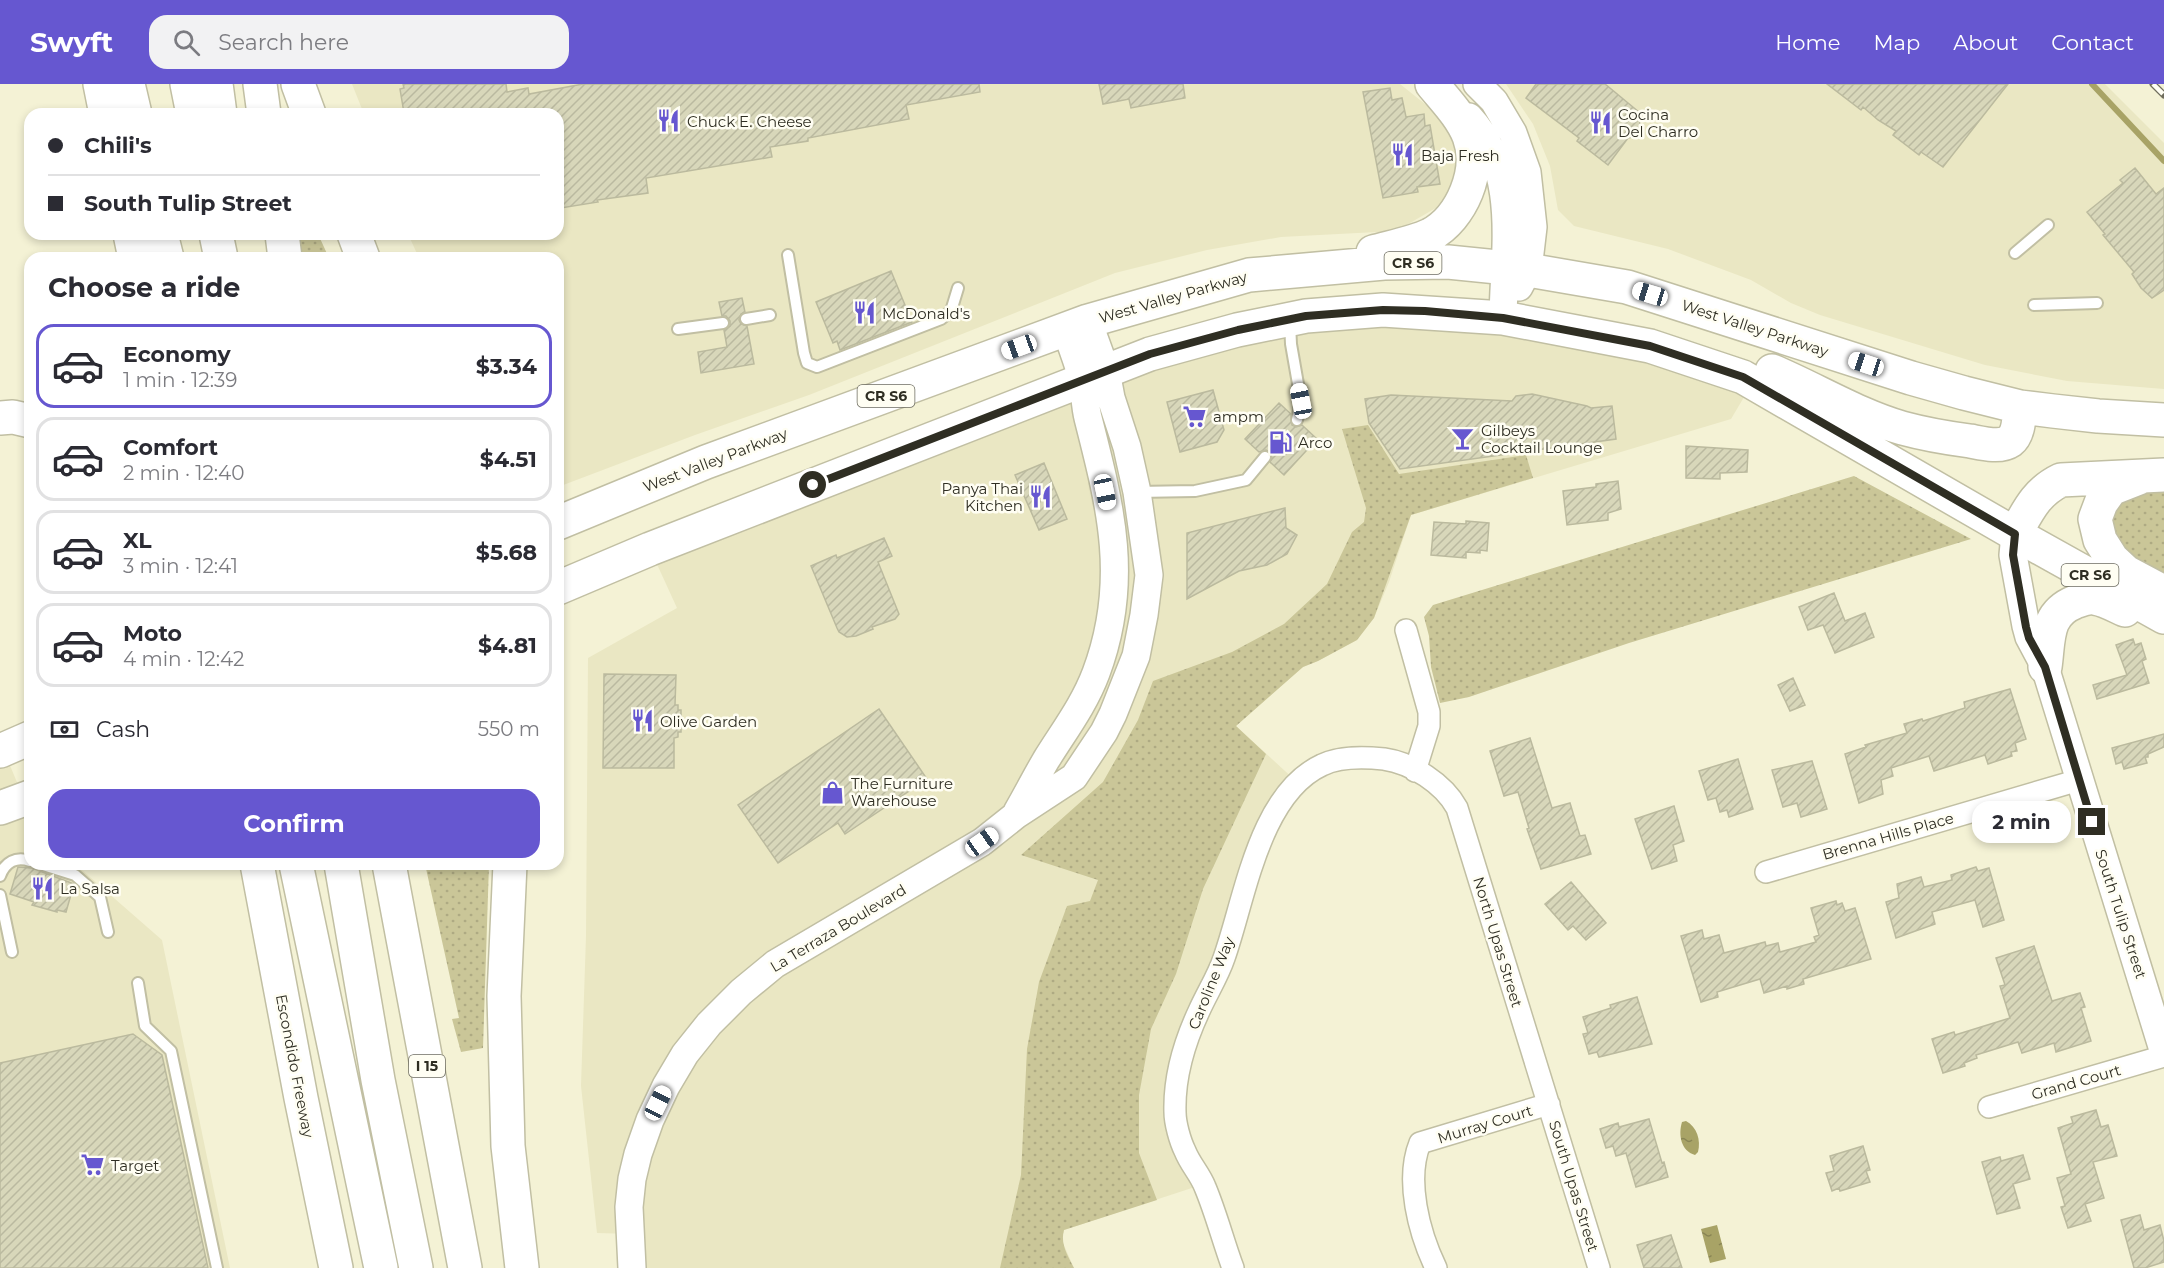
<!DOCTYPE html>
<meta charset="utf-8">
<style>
body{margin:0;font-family:Montserrat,sans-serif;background:#f2f2f3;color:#2b2b33;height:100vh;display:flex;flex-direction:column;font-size:22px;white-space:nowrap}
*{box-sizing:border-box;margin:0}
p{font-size:20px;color:#7c7c81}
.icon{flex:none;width:33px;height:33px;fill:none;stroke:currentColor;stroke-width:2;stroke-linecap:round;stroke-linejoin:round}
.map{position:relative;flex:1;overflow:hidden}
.drawer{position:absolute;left:24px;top:168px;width:540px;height:618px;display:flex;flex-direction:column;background:#fff;border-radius:18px;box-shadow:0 3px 9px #0003}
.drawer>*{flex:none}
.banner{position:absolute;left:24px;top:24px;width:540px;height:132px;border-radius:18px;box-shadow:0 3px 9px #0003;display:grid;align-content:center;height:132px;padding:0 24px;background:#fff}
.end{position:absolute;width:27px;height:27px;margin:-14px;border:8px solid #2f2e23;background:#fff;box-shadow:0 0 0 3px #fff}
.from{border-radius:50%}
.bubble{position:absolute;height:42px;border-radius:18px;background:#fff;box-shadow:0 3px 9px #0003;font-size:20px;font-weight:700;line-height:42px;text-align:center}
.car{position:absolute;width:18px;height:36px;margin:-18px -9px;border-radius:8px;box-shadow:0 0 4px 2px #0007;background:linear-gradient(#fff 24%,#345 0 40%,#fff 0 76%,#345 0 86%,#fff 0)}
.banner b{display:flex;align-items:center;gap:21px;height:57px;font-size:22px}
.banner b+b{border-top:2px solid #e1e1e2}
.banner i{width:15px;height:15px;background:#2b2b33}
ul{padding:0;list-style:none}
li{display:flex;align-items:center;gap:18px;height:84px;margin:0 12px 9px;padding:0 12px;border:3px solid #e1e1e2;border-radius:18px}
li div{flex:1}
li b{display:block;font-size:22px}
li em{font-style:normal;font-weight:700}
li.selected{border-color:#6657d0}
li>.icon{width:54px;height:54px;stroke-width:1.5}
h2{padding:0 24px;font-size:27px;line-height:72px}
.pay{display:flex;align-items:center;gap:15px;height:66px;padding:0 24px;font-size:22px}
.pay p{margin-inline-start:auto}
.button{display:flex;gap:12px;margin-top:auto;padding:12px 24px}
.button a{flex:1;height:69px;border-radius:18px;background:#6657d0;color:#fff;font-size:24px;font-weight:700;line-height:69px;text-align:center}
header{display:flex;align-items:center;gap:36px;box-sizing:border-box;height:84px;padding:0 30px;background:#6657d0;color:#fff}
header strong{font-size:28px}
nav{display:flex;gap:33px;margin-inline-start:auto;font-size:21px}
.search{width:420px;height:54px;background:#f2f2f3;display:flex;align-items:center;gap:15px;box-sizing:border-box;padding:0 21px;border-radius:18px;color:#7c7c81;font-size:22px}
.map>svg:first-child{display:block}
.built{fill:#eae7c3}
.grass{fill:url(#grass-dots)}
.water{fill:url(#water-ripples)}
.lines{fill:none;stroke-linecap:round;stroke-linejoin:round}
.stream{stroke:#a8a366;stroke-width:6}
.building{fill:url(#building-hatch);stroke:#bbba9e;stroke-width:1.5}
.service-casing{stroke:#c1bfa3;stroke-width:14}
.minor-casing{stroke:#c1bfa3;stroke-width:24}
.tertiary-casing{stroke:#c1bfa3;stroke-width:30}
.primary-casing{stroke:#c1bfa3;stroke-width:36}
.motorway-casing{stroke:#c1bfa3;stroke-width:36}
.service{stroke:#fff;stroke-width:10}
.minor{stroke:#fff;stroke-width:21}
.tertiary{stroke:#fff;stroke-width:27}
.primary{stroke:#fff;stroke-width:33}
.motorway{stroke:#fff;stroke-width:33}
.rail-casing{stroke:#6f6d5c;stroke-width:7}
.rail{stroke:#fffef3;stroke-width:4.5;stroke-dasharray:14;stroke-linecap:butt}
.route{stroke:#2f2e23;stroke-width:8}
.labels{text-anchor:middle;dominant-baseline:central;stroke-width:5;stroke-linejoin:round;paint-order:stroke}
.shield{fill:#fffef3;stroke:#6d6c61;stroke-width:1.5}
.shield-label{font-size:14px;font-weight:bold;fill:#2f2e23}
.poi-label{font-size:15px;fill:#2f2e23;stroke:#fffef3;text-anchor:start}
.street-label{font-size:15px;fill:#2f2e23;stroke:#fffef3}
</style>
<header>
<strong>Swyft</strong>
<div class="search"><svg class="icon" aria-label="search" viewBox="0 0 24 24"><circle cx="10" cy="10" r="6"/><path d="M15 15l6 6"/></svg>Search here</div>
<nav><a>Home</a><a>Map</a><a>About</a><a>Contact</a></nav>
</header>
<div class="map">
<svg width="2164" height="1184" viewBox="0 0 2164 1184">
<defs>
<pattern id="grass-dots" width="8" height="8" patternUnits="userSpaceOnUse" patternTransform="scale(1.5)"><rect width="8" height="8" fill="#cac698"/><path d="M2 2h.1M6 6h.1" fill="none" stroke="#aeaa83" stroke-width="1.8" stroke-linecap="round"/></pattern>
<pattern id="water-ripples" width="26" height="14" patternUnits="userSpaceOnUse" patternTransform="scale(1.5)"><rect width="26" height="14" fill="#a8a366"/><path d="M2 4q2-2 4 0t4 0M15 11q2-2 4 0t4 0" fill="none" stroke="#898554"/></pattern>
<pattern id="building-hatch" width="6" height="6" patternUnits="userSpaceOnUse" patternTransform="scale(1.5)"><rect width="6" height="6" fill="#d8d7ba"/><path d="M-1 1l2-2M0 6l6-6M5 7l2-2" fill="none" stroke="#bab9a0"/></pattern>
</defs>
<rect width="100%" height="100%" fill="#f4f2d5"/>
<path class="built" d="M352,0H1400L1445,36L1461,75L1448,117L1396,147L1281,153L1207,166L1115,189L809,311L695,351L558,403V174H419L408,150H558V30H364Z
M1506,0H2105L2164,59V305L2067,297L1985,281L1820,231L1791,219L1751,196L1668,165L1574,142L1558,126L1550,82L1533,40Z
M1383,226L1753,298L1731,335L1411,431L1389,498L1374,534L1357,556L1318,577L1303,583L1236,642L1297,698L1260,759L1175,1029L1204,1100L1064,1146L1062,1154L1063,1159L1074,1184H632L631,1150L597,1149L581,1002L586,852L588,574L677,524L650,465L1061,305Z
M3,665L30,729V780H75L162,856L230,1184H0V667Z"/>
<path class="grass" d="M295,150H318L329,174H298Z
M1368,341L1399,390L1526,371L1533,394L1411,431L1374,534L1357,556L1318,577L1303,583L1236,642L1266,670L1203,805L1176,890L1151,945L1139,1011V1069L1157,1116L1064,1146C1060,1160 1068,1172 1074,1184H1000L1021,1091L1027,965L1039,898L1067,822L1090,817L1098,796L1021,771L1103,698L1138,636L1153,597L1232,568L1284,540L1327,500L1352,448L1364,438L1366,424L1342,345Z
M1854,392L1971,455L1629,559L1469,613L1440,619L1431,583L1429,552L1424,533L1433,521Z
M2164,404V498L2109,458L2112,420L2118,412Z
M425,780H489L483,964L461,968L452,935L459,934Z"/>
<path class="water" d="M1686,1037C1697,1043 1701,1056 1698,1068L1695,1071C1681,1067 1678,1051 1682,1038Z
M1717,1141L1726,1175L1710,1179L1701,1145Z"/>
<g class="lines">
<path class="stream" d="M2092,0L2164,77"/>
</g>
<path class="building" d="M403,0H506L507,8L528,4L529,10L583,0H979L980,8L906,21L909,35L808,54V57L770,63L772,73L646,94L648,109L597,116L598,118L561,124L560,117H558V30H408L404,29L400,5L404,4Z
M1099,0H1183L1185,14L1131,24L1129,15L1103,20Z
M1536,0H1605L1639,28L1640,42L1632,53L1628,54L1608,81L1577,57L1579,54L1526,14Z
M1827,0H2008L1943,83L1921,68L1919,71L1893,51L1896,47L1878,36L1863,23L1861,26Z
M1390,4L1392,16L1402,14L1406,33L1424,30L1425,42L1430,41L1440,100L1417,103L1418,108L1383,114L1363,8Z
M2135,84L2156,110L2164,104V206L2152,214L2141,204L2132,190L2134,188L2103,151L2105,150L2087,128L2123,99L2120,96Z
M891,187L912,238L840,266L837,257L833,259L816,218Z
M742,214L745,228L741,230L739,236L741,240L747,242L754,280L701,289L698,268L727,263L724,246L730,242V237L726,232H722L719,218Z
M1213,306L1224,346L1217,358L1180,368L1167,318Z
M1532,310L1587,322L1591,324L1612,322L1616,355L1400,385L1369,339L1365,315L1391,311L1512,317L1516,312Z
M1279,319L1291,330L1292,341L1296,343L1302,341L1317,355L1284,391L1270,378L1272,374L1270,368L1266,366L1259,368L1245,355Z
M1686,362L1748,366L1747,388L1720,389V395L1686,394Z
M1044,379L1067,435L1039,446L1015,391Z
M1618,397L1621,425L1608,429V436L1567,441L1563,407L1596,403V400Z
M1285,424L1286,444L1297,451L1287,470L1267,481L1239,487L1187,515V449Z
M1466,437L1489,439L1487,467L1480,466V469L1466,468V474L1431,471L1434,438L1466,440Z
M884,454L892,472L878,478L899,530L895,535L872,543L873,545L856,552L847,553L839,548L837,544L811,482L836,471L837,474Z
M1834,509L1845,537L1865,529L1874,553L1835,569L1823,541L1808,546L1799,523Z
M2133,555L2135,561L2141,559L2146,575L2142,577L2149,599L2097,615L2093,601L2127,591L2116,561Z
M604,590L676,591L675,621H678V626H681V648H678V653L674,654V684H603Z
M1793,594L1805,621L1790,627L1778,601Z
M2010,605L2026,655L2015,659L2017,667L2011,668L2012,672L1988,680L1985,671L1934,687L1929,672L1891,684L1893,692L1881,696L1883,710L1859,719L1845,670L1866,663L1865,661L1907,649L1904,640L1922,635L1923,637L1965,624L1964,618Z
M879,625L927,695L845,750L838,739L778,779L738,721Z
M2164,650V663L2148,670V673H2145L2147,679L2124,685L2122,678L2116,680L2112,664Z
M1530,654L1552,724L1570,719L1580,752L1585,751L1591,770L1541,785L1527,745L1529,744L1518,708L1504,712L1490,667Z
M1738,675L1753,725L1729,733L1727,726L1720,728L1716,714L1708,716L1699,687Z
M1812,677L1827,725L1801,733L1797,719L1783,723L1772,686Z
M1674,722L1684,757L1673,761L1677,777L1652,785L1635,735Z
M18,783L32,784L74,800L66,828L57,826V828L32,821L34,818L10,810Z
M1976,783L1978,787L1989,784L2004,836L1983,843L1975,816L1932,828L1935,840L1896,854L1886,818L1899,814L1897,800L1921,793L1924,803L1952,796L1951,791Z
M1571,798L1606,839L1586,856L1573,842L1568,846L1545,820Z
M1836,817L1837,821L1842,819L1845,827L1855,824L1871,875L1803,895L1804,900L1787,905V902L1764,909L1760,895L1717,908L1718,913L1701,918L1681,852L1702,846L1704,855L1719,851L1724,869L1765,858L1766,862L1778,859L1780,868L1816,858L1814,853L1819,851L1811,824Z
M2034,862L2052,917L2080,909L2085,923L2081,924L2091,957L2056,968L2054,959L2022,969L2018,958L1976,971L1977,974L1964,979L1965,982L1943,989L1932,955L1954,948L1955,951L2010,934L2000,902L2005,901L1996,874Z
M1637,913L1652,960L1599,973L1597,968L1589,970L1583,950L1588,949L1583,933L1611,924L1610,921Z
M133,950L162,971L208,1184H0V979Z
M2096,1026L2101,1043L2108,1041L2117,1072L2093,1078L2104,1114L2085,1120L2091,1137L2068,1144L2061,1123L2065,1122L2057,1094L2071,1090L2058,1044L2073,1039L2071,1033Z
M1649,1035L1662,1079L1664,1078L1668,1093L1636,1103L1626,1069L1616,1072L1613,1062L1606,1064L1600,1045L1618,1039L1619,1043Z
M1863,1062L1870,1086L1866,1087L1870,1098L1840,1107L1839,1104L1832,1107L1826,1089L1834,1087L1830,1072Z
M2023,1071L2030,1095L2013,1100L2020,1124L1997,1130L1982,1078L2000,1073L2001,1077Z
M2140,1131L2144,1146L2160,1141L2164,1157V1178L2145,1184H2134L2121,1136Z
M1671,1151L1682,1184H1644L1637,1161Z"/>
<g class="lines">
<defs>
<path id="service" d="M2015,169L2048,141
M788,171L804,269L807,279L817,283L941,235L951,227L958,204
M2034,221L2097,219
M746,235L770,231
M1290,239L1291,260L1301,317L1297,336
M678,245L723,239
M1137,408L1195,407L1246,396L1265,373
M40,780L75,791L100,813L108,848
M0,792C5,778 16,772 30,777
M0,811L12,868
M138,899L145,942L171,967L217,1184"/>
<path id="minor" d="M1406,546L1429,628V642L1415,687
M1766,788L2079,696
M1989,1023L2164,972
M1233,1184C1223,1157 1216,1129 1205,1103C1200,1090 1190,1080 1185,1067C1180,1057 1175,1039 1175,1028C1174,994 1185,957 1199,927C1207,909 1218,892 1224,874C1245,815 1259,710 1322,681C1340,672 1364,673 1384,675C1412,679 1444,700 1457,724L1599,1184
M1436,1184C1419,1149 1405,1096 1420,1059L1549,1020"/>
<path id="tertiary" d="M1477,0L1494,17L1513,49L1527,88L1533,143L1528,186L1519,203
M1469,33C1520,88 1504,165 1503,234
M2015,450L2013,471L2026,542L2029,553L2045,583L2164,969
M1017,728C1027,711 1036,693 1046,676C1064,647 1084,621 1096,589C1130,498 1111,424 1088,334C1085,322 1085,310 1083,298C1079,280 1071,262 1066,245
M632,1184L629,1123L632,1095L638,1070L650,1036L666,1002L685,970L709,940L741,908L775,880L982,758L1016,731L1074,693L1104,648L1113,630L1136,572L1144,531L1149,491L1137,408L1127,363L1111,314L1106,287L1088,237"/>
<path id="primary" d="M1373,168C1391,163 1413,159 1430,151C1462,134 1482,86 1469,52C1461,32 1445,16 1432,0
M1772,287C1815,305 1857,331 1902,344C1924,350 1947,354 1970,357C1981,359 2000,364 2010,357C2019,350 2019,333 2020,323
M2139,394L2111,405L2101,419L2095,435L2100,456L2112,475L2126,488L2156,504
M558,439L706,378L1088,237L1249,191L1384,179L1448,178L1528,186L1627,203L1911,294L1964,309L2020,323L2053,327L2098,332L2164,336
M2015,450C2028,427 2036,408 2061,396L2164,391
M558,504L650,465L1150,270L1237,246L1306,232L1383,226L1503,234L1650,262L1743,293L2015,450L2164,533
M2045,583C2049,555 2045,530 2075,518C2081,516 2088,513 2094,514C2104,515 2116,522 2125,526
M0,667L30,654
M0,724L30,713"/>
<path id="motorway" d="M100,0L106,30
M128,0L135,30
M187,0L193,30
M216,0L220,30
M260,0L264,30
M298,0L309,30
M130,150L135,174
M161,150L167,174
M216,150L221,174
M282,150L285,174
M354,150L363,174
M0,334L13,333L30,337
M257,780L301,1014L336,1184
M296,780L381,1184
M341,780L378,996L416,1184
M389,780L465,1184
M510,780L504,912L508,1062L522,1184"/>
</defs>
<use href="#service" class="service-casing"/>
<use href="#minor" class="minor-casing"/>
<use href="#tertiary" class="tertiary-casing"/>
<use href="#primary" class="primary-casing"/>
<use href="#motorway" class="motorway-casing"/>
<use href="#service" class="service"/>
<use href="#minor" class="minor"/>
<use href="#tertiary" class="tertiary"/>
<use href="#primary" class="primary"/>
<use href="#motorway" class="motorway"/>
<defs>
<path id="rail" d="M2153,0L2164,11"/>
</defs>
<use href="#rail" class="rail-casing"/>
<use href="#rail" class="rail"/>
</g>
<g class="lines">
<path class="route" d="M813,401L1150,270L1238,246L1306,232L1383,226L1425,227L1503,234L1650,262L1743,293L2015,450L2013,471L2026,543L2029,554L2045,583L2092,738"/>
</g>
<defs>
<symbol id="restaurant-bare" viewBox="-9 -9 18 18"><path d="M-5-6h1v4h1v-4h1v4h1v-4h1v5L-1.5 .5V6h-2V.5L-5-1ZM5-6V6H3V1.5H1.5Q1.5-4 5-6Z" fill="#6657d0" stroke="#fffef3" stroke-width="2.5" paint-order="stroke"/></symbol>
<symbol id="supermarket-bare" viewBox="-9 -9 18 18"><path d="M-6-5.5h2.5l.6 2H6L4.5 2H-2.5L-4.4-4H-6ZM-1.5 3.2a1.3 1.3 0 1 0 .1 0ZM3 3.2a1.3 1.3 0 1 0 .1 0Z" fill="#6657d0" stroke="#fffef3" stroke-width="2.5" paint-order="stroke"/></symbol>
<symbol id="bar-bare" viewBox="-9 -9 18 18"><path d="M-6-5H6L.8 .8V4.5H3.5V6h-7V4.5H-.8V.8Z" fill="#6657d0" stroke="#fffef3" stroke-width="2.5" paint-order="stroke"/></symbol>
<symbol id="fuel-bare" viewBox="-9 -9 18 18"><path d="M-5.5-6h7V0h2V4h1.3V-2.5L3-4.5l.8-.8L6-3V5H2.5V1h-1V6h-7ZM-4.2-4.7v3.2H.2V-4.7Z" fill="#6657d0" stroke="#fffef3" stroke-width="2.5" paint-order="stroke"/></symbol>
<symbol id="shop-bare" viewBox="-9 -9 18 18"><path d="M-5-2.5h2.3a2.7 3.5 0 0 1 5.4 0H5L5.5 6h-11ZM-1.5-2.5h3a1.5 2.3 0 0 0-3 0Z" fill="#6657d0" stroke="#fffef3" stroke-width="2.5" paint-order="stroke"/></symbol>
</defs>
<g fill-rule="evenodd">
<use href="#restaurant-bare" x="652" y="20" width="33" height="33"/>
<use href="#restaurant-bare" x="1584" y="22" width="33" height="33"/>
<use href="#restaurant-bare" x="1386" y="54" width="33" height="33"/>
<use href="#restaurant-bare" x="848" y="212" width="33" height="33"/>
<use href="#supermarket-bare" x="1178" y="316" width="33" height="33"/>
<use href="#bar-bare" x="1446" y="338" width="33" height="33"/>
<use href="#fuel-bare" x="1264" y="342" width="33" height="33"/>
<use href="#restaurant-bare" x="1024" y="396" width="33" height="33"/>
<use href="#restaurant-bare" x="626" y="620" width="33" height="33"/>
<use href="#shop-bare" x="816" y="692" width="33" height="33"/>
<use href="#restaurant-bare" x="26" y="788" width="33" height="33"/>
<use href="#supermarket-bare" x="76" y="1064" width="33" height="33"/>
</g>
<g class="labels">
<g class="shield">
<rect x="1384.5" y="168" width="57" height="22" rx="4.5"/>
<rect x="857.5" y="301" width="57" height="22" rx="4.5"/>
<rect x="2061.5" y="480" width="57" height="22" rx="4.5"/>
<rect x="409" y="971" width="36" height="22" rx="4.5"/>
</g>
<g class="shield-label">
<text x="1413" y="179">CR S6</text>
<text x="886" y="312">CR S6</text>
<text x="2090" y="491">CR S6</text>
<text x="427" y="982">I 15</text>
</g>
<g class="poi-label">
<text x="1618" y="30">Cocina<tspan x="1618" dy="17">Del Charro</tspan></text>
<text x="687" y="37">Chuck E. Cheese</text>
<text x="1421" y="71">Baja Fresh</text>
<text x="882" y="229">McDonald's</text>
<text x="1213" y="332">ampm</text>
<text x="1481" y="346">Gilbeys<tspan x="1481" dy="17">Cocktail Lounge</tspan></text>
<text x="1298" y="358">Arco</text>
<text x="1023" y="404" text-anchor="end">Panya Thai<tspan x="1023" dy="17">Kitchen</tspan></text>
<text x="660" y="637">Olive Garden</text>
<text x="851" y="699">The Furniture<tspan x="851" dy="17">Warehouse</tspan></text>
<text x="60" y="804">La Salsa</text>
<text x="111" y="1081">Target</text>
</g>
<g class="street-label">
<text transform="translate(1173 213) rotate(-16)">West Valley Parkway</text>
<text transform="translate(1755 244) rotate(18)">West Valley Parkway</text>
<text transform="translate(715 376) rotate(-21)">West Valley Parkway</text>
<text transform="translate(1888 752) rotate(-16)">Brenna Hills Place</text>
<text transform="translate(2121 830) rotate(72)">South Tulip Street</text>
<text transform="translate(838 844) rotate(-31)">La Terraza Boulevard</text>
<text transform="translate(1498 858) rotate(73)">North Upas Street</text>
<text transform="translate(1211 899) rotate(-68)">Caroline Way</text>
<text transform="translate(295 982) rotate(79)">Escondido Freeway</text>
<text transform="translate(2076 998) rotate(-16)">Grand Court</text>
<text transform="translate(1485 1040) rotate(-17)">Murray Court</text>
<text transform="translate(1574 1102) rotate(73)">South Upas Street</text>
</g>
</g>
</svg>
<i class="end from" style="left:813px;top:401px"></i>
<i class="end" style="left:2092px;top:738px"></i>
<div class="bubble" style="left:1972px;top:717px;width:99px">2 min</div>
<i class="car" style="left:1650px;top:210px;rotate:287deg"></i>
<i class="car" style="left:1019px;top:263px;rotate:250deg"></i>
<i class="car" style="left:1866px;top:280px;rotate:288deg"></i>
<i class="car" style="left:1301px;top:317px;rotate:349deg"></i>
<i class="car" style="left:1105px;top:408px;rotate:168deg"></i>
<i class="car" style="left:982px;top:758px;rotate:55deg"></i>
<i class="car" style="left:658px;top:1019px;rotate:26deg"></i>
<div class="banner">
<b><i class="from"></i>Chili's</b>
<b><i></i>South Tulip Street</b>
</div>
<section class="drawer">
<h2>Choose a ride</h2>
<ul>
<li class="selected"><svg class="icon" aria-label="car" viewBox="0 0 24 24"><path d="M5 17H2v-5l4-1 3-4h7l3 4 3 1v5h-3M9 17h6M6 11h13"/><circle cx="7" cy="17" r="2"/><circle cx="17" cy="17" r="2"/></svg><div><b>Economy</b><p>1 min · 12:39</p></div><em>$3.34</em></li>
<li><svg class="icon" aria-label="car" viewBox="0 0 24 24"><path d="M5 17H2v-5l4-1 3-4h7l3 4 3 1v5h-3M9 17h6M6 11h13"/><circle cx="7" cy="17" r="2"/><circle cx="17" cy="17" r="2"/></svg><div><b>Comfort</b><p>2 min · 12:40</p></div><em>$4.51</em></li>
<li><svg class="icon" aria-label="car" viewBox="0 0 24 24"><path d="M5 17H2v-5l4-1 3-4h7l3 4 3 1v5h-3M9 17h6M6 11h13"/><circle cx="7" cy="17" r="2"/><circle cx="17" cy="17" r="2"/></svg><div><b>XL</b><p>3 min · 12:41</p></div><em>$5.68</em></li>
<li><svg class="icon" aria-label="car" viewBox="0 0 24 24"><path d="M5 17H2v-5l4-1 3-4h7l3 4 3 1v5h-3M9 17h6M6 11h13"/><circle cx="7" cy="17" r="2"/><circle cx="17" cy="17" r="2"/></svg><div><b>Moto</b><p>4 min · 12:42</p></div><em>$4.81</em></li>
</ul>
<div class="pay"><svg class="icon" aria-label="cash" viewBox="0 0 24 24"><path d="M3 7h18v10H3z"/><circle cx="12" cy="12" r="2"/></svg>Cash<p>550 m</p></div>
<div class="button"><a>Confirm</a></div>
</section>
</div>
